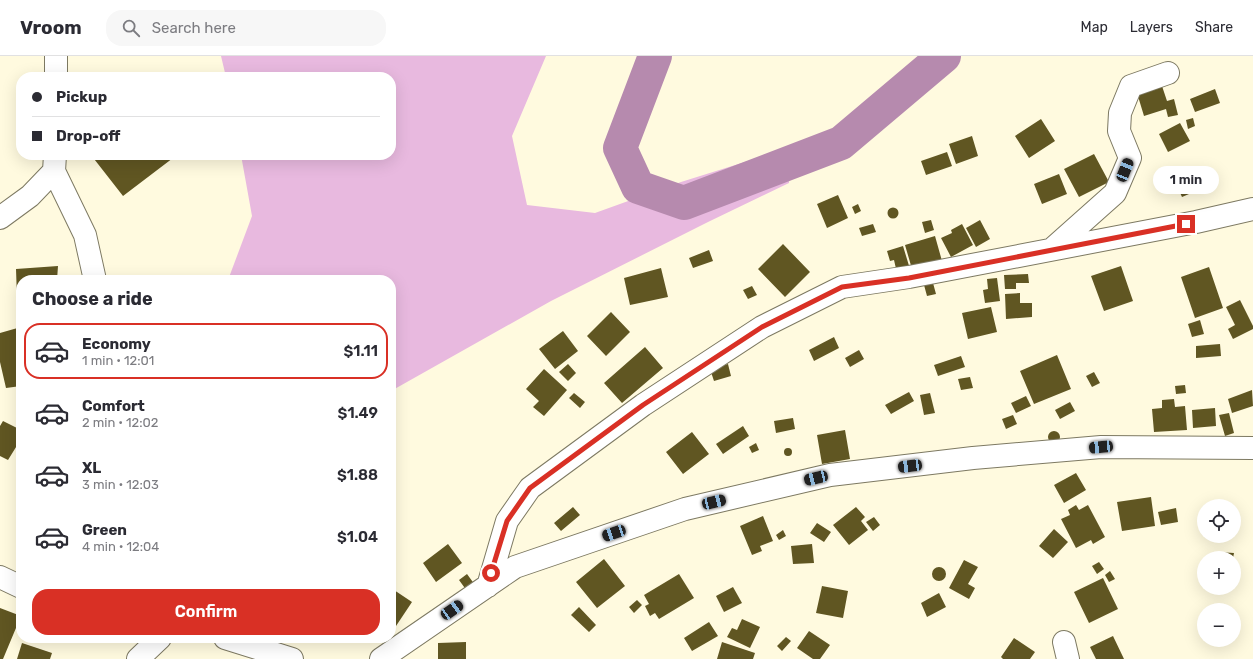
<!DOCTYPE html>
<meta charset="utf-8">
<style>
body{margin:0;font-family:Rubik,sans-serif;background:#f7f7f7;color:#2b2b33;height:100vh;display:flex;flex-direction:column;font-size:15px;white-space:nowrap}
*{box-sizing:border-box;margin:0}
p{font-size:13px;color:#7c7c81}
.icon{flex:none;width:22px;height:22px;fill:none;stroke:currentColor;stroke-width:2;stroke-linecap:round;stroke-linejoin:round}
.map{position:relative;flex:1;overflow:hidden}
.sheet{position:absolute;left:16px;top:219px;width:380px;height:368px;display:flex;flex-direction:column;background:#fff;border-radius:16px;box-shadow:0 4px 16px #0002}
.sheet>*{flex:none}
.hud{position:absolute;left:16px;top:16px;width:380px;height:88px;border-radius:16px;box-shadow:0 4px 16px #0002;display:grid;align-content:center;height:88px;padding:0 16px;background:#fff}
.tools{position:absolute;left:1197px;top:443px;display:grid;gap:8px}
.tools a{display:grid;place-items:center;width:44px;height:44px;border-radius:50%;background:#fff;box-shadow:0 4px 16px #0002;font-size:20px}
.end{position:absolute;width:18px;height:18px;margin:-9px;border:5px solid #d93025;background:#fff;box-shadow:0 0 0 2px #fff}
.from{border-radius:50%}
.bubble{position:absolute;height:28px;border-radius:14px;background:#fff;box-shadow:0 4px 16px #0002;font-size:13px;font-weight:600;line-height:28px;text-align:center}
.car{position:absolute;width:12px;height:24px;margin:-12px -6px;border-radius:5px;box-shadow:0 0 3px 1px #0007;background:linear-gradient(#222 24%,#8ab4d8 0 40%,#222 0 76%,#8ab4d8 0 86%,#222 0)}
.hud b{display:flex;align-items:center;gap:14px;height:38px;font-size:15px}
.hud b+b{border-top:1px solid #e1e1e2}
.hud i{width:10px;height:10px;background:#2b2b33}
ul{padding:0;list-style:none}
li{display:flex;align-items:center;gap:12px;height:56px;margin:0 8px 6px;padding:0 8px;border:2px solid transparent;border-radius:16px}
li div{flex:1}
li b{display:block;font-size:15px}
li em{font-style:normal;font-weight:600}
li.current{border-color:#d93025}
li>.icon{width:36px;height:36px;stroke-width:1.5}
h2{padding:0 16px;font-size:18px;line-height:48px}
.button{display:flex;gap:8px;margin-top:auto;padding:8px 16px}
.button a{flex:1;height:46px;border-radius:16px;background:#d93025;color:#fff;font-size:16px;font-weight:600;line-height:46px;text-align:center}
header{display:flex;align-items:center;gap:24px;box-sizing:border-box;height:56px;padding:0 20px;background:#fff;border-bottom:1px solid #e1e1e2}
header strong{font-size:19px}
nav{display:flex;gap:22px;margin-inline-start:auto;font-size:14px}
.search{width:280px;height:36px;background:#f7f7f7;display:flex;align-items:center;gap:10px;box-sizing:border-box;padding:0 14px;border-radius:16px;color:#7c7c81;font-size:15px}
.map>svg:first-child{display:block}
.forest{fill:#e8b9df}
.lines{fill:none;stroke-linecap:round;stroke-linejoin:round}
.river{stroke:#b68aae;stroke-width:34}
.building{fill:#605622}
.minor-casing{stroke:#7d7962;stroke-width:24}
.minor{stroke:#fff;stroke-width:22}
.route{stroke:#d93025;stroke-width:5}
</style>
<header>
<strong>Vroom</strong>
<div class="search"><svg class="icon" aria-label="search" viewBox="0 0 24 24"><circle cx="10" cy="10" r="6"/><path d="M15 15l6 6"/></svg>Search here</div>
<nav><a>Map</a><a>Layers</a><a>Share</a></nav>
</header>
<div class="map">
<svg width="1253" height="603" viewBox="0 0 1253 603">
<rect width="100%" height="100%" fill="#fffadf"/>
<path class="forest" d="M221,0H546L512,80L527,149L595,157L681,126L790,92L789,127L708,166L551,245L391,335V224H228L252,160L241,99H391V21H226Z"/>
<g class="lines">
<path class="river" d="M655,0L620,92L638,131L684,147L841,87L944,0"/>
</g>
<path class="building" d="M1162,30L1167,45L1174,43L1178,59L1168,61L1166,53L1144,60L1137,37Z
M1215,33L1220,47L1195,56L1190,43Z
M1193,62L1195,70L1188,73L1186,64Z
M1041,63L1055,85L1029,102L1015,80Z
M1180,67L1190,85L1168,96L1159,78Z
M972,80L978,100L956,108L949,88Z
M947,96L952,110L926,119L921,105Z
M1094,98L1109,126L1079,141L1064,113Z
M91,99H171L173,102L123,140Z
M1193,110L1203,132L1182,141L1172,119Z
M1059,118L1067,138L1042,148L1034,128Z
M838,139L848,162L827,172L817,148Z
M858,148L861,155L855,158L852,151Z
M887.5 157a5.5 5.5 0 1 1 11 0a5.5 5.5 0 1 1-11 0Z
M931,164L934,174L925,177L922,166Z
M980,164L990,183L976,191L966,172Z
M873,168L876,176L862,180L859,172Z
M962,168L973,189L951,201L941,182L952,177L951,174Z
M935,180L942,205L912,213L905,189Z
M783,188L810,216L785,241L758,213Z
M903,190L910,213L897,217L894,204L890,205L887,195Z
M709,194L713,205L693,212L689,202Z
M58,210L57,224H21V242H17L16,213Z
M1121,210L1133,245L1104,255L1091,220Z
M1209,211L1223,252L1195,262L1181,221Z
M661,212L668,241L630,249L624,222Z
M1028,218L1029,227H1016V233H1005L1004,219Z
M997,222L1000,245L985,247L983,234L988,233L987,223Z
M933,227L936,238L927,240L924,229Z
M752,230L757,239L748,243L743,234Z
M1020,237V247H1032V261L1006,263L1005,238Z
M1240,244L1253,270V273L1233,283L1228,273L1235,269L1226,251Z
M991,251L997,276L968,283L962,257Z
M611,256L630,276L606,300L587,280Z
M1200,264L1204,278L1192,281L1188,268Z
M21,271V330L6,332L0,306V277Z
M563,275L578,295L555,313L539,293Z
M834,281L839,292L814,305L809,294Z
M1220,288L1221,300L1196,302V290Z
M645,291L663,312L622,347L604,327Z
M859,294L864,303L850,311L845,302Z
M1057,299L1071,333L1034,348L1020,315Z
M961,300L965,311L938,320L934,309Z
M568,308L576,317L568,325L559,316Z
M728,308L731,320L714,325L711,316L716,315L715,311Z
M544,313L567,334L544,360L533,351L539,345L526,333Z
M1094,316L1100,327L1092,331L1086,320Z
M970,321L973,332L961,334L958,323Z
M1185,329L1186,337L1176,338L1175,330Z
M1252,334L1253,350L1232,357L1228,343Z
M909,336L914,345L891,358L885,349Z
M574,337L585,346L580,352L569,342Z
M930,337L935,357L924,359L920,339Z
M1026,340L1031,350L1016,357L1011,347Z
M1174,343L1175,351L1185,350L1187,374L1154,376L1152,353L1162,352V344Z
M1070,346L1075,355L1060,363L1055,354Z
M1215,352L1216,370L1193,372L1192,354Z
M1229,357L1234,377L1225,380L1219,359Z
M1013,359L1017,368L1006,373L1002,363Z
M793,362L795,373L776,377L774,365Z
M3,365L21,374V383L8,404L0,400V370Z
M743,370L749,380L723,398L716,388Z
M845,374L850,403L822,408L817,379Z
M1048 381a6 6 0 1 1 12 0a6 6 0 1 1-12 0Z
M692,376L709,398L683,418L666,396Z
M756,387L759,394L752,397L749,391Z
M784 396a4 4 0 1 1 8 0a4 4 0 1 1-8 0Z
M1076,417L1086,434L1064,447L1054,429Z
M1151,441L1155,470L1122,475L1117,446Z
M1076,449L1079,454L1088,449L1105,481L1093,488L1091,484L1076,492L1061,463L1070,459L1068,454Z
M573,451L580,459L561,475L554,467Z
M856,451L865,461L861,465L868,474L849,489L833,469Z
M1176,452L1178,466L1161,469L1158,456Z
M763,460L773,485L760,490L762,495L752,499L740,470Z
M874,461L880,469L873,475L866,466Z
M817,467L831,476L824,486L810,477Z
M1054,473L1068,486L1053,502L1039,490Z
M783,474L786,480L779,484L776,479Z
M448,488L462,507L436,526L423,507Z
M812,488L814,507L793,508L791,490Z
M1218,496L1234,497L1233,502H1217Z
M604,503L625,530L597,552L576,526Z
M964,504L978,511L968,528L975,532L969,543L949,532Z
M1099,506L1104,513L1097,518L1092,510Z
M932 518a7 7 0 1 1 14 0a7 7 0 1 1-14 0Z
M1110,515L1115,523L1109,526L1105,519Z
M467,518L475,529L467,535L459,524Z
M679,518L694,542L659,563L655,557L650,560L645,550L649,548L644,539Z
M1103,522L1118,553L1089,567L1074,536Z
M822,530L848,535L843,562L816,557Z
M733,531L742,547L724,556L716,540Z
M391,532L412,546L392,576L391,575Z
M939,537L946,551L927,561L921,547Z
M637,544L642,549L634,557L629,551Z
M579,551L596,569L589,576L571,559Z
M0,552L21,560L3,603H0Z
M742,563L760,571L750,592L727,581L732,572L737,574Z
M709,566L718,580L692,595L684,582Z
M809,575L830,589L820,603H813L797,592Z
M1113,580L1124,603H1096L1090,591Z
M786,581L791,585L782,595L777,590Z
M1014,582L1035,596L1030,603H1003L1001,601Z
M466,586V603H438V587Z
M722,586L755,597L753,603H717Z
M22,587L52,597L50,603H17Z"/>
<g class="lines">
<defs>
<path id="minor" d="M56,21V0
M55,99L54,115L85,179L95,224
M0,162L30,140L54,115
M1051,194L1115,137L1130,102L1119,75L1120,57L1131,30L1168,17
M0,521L21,531
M488,530L507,465L530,432L643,349L762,271L842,231L909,221L1196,166L1253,153
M225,582L292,603
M1064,586L1068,603
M138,603L160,582
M381,603L515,511L685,453L830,419L973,402L1101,391L1253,392"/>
</defs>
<use href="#minor" class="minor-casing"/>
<use href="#minor" class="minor"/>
</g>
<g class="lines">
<path class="route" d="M491,517L507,465L530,432L643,349L762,271L842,231L909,222L1186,168"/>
</g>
</svg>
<div class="tools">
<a><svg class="icon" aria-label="locate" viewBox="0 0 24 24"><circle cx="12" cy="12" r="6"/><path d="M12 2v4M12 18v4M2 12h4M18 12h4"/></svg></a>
<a>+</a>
<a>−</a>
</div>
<i class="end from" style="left:491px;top:517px"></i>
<i class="end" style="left:1186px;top:168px"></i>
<div class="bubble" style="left:1153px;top:110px;width:66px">1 min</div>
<i class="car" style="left:1125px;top:114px;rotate:22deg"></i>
<i class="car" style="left:1101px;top:391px;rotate:265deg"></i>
<i class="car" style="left:910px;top:410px;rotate:263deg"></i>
<i class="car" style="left:816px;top:422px;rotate:257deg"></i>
<i class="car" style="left:714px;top:446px;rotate:77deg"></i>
<i class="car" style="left:614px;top:477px;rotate:251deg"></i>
<i class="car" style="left:452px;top:554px;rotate:55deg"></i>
<div class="hud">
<b><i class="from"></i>Pickup</b>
<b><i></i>Drop-off</b>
</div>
<section class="sheet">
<h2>Choose a ride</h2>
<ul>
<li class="current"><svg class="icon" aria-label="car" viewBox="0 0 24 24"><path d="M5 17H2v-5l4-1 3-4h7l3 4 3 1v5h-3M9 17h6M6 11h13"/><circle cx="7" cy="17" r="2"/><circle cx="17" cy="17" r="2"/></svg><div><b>Economy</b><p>1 min · 12:01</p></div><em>$1.11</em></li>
<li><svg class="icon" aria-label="car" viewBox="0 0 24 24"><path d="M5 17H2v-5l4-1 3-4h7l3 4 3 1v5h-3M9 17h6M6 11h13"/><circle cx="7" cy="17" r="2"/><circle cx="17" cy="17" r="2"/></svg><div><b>Comfort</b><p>2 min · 12:02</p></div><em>$1.49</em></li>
<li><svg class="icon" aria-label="car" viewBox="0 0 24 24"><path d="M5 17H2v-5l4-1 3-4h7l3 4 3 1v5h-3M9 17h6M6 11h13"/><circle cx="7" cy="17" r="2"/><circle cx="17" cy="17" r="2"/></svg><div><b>XL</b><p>3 min · 12:03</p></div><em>$1.88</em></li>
<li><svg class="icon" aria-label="car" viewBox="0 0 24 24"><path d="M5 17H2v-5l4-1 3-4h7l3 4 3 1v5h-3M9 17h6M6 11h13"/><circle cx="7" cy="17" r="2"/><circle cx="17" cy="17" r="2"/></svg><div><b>Green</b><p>4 min · 12:04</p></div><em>$1.04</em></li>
</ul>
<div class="button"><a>Confirm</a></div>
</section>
</div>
